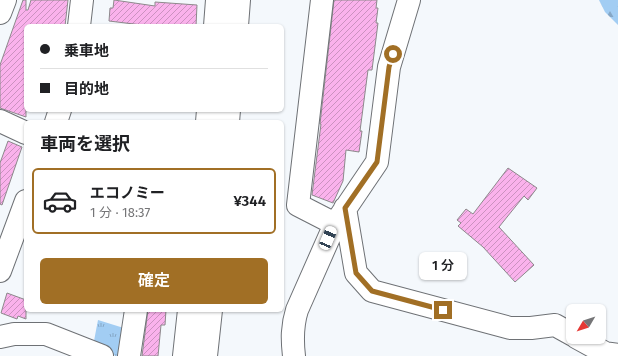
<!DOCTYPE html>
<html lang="ja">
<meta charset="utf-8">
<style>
body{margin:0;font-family:"Fira Sans","Noto Sans JP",sans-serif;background:#f2f2f2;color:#202124;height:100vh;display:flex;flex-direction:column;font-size:15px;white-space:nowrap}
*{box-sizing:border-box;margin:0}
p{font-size:13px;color:#757577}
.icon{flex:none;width:22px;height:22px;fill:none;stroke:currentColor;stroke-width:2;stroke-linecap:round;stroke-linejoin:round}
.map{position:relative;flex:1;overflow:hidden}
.panel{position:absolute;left:24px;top:120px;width:260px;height:192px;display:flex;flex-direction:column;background:#fff;border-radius:6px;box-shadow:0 1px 3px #0004}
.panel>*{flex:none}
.hud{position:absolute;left:24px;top:24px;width:260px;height:88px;border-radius:6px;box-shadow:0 1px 3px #0004;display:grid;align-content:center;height:88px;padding:0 16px;background:#fff}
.needle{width:26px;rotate:231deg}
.fabs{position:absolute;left:566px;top:304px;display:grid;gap:8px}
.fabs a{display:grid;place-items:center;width:40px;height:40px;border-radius:6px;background:#fff;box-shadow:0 1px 3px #0004;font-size:20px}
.end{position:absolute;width:18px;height:18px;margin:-9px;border:5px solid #a16f25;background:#fff;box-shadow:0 0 0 2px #fff}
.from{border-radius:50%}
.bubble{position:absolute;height:28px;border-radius:6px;background:#fff;box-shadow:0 1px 3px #0004;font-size:13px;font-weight:600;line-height:28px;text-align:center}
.car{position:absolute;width:12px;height:24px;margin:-12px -6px;border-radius:5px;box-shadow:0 0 3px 1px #0007;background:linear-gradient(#fff 24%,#345 0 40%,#fff 0 76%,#345 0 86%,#fff 0)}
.hud b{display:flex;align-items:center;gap:14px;height:38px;font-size:15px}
.hud b+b{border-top:1px solid #e0e0e0}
.hud i{width:10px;height:10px;background:#202124}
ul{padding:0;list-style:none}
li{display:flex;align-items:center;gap:12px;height:66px;margin:0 8px 6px;padding:0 8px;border:2px solid transparent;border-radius:6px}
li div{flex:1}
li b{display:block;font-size:15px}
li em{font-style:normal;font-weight:600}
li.current{border-color:#a16f25}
li>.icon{width:36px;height:36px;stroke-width:1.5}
h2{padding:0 16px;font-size:18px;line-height:48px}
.button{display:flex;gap:8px;margin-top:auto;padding:8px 16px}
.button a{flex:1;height:46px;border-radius:6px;background:#a16f25;color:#fff;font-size:16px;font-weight:600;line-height:46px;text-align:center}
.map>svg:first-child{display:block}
.grass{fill:url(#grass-tufts)}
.forest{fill:url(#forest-firs)}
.building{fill:url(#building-hatch);stroke:#8d898c}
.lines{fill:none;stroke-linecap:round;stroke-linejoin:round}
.minor-casing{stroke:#6e7175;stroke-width:24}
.major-casing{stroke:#6e7175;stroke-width:24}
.minor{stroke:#fff;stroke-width:22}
.major{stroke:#fff;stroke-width:22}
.route{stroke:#a16f25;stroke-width:5}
</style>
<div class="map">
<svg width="618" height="356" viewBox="0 0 618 356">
<defs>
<pattern id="grass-tufts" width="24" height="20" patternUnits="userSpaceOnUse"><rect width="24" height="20" fill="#a2cdf3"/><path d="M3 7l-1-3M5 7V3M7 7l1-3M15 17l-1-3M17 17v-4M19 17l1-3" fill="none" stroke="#85a7c6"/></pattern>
<pattern id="forest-firs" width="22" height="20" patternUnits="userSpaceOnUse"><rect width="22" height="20" fill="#a2cdf3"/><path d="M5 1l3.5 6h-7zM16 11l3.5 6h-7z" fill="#85a7c6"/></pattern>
<pattern id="building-hatch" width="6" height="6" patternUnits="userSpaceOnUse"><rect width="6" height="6" fill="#fab2ec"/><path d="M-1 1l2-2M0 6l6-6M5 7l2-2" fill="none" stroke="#cb92c0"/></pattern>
</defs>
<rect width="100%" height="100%" fill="#f4f8fc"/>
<path class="grass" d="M98,320L127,329L123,356H116L93,346Z"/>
<path class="forest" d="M599,0H618V25L605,12Z"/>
<path class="building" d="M23,0H26V10H28L31,0H68L65,26H26V117L0,108V65Z
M114,0L155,6V2L197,5L196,26H150L109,21L110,8H113Z
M334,0H377L376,8H378L376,23H378L372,70H368L360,131H362L359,152L346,150L343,181L333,203L312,195L321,124H320Z
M8,141L22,147L2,205L0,204V163Z
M508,168L537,188L528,200L524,196L499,227L534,265L515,282L483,247L458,226L461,223L457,220L466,209L473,214Z
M7,293L26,300V319L18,316L17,319L1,313Z
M148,310H166L165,325H161L158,356H142Z"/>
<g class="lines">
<defs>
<path id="minor" d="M322,0L298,205L335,224
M0,13L5,0
M79,26L82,0
M0,121L26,133
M56,122L60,110
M345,208L356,273L372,291L510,328H531L555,325L573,335
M0,271L26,201
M0,337L14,334H46L102,356
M576,337L605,353L618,355
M129,356L136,310
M294,356C292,339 292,326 297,310L335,224L377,162L389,67L409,0"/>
<path id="major" d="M215,26L217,0
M237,26L239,0
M207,122L208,110
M228,122L229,110
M184,356L189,310
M206,356L211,310"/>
</defs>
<use href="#minor" class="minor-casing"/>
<use href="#major" class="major-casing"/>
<use href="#minor" class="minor"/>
<use href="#major" class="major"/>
</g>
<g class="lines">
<path class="route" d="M393,54L389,67L377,162L345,208L356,273L372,291L443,310"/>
</g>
</svg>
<div class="fabs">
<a><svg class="needle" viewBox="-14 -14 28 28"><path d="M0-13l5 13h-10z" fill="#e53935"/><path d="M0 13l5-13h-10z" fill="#757577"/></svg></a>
</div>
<i class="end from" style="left:393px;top:54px"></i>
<i class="end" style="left:443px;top:310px"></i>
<div class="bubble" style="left:419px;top:252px;width:48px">1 分</div>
<i class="car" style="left:328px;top:238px;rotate:23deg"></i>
<div class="hud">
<b><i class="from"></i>乗車地</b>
<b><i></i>目的地</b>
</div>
<section class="panel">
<h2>車両を選択</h2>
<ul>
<li class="current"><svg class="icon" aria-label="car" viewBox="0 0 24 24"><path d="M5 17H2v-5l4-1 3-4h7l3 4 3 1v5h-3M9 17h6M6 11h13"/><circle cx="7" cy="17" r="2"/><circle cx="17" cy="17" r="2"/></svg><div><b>エコノミー</b><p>1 分 · 18:37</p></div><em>¥344</em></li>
</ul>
<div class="button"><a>確定</a></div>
</section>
</div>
